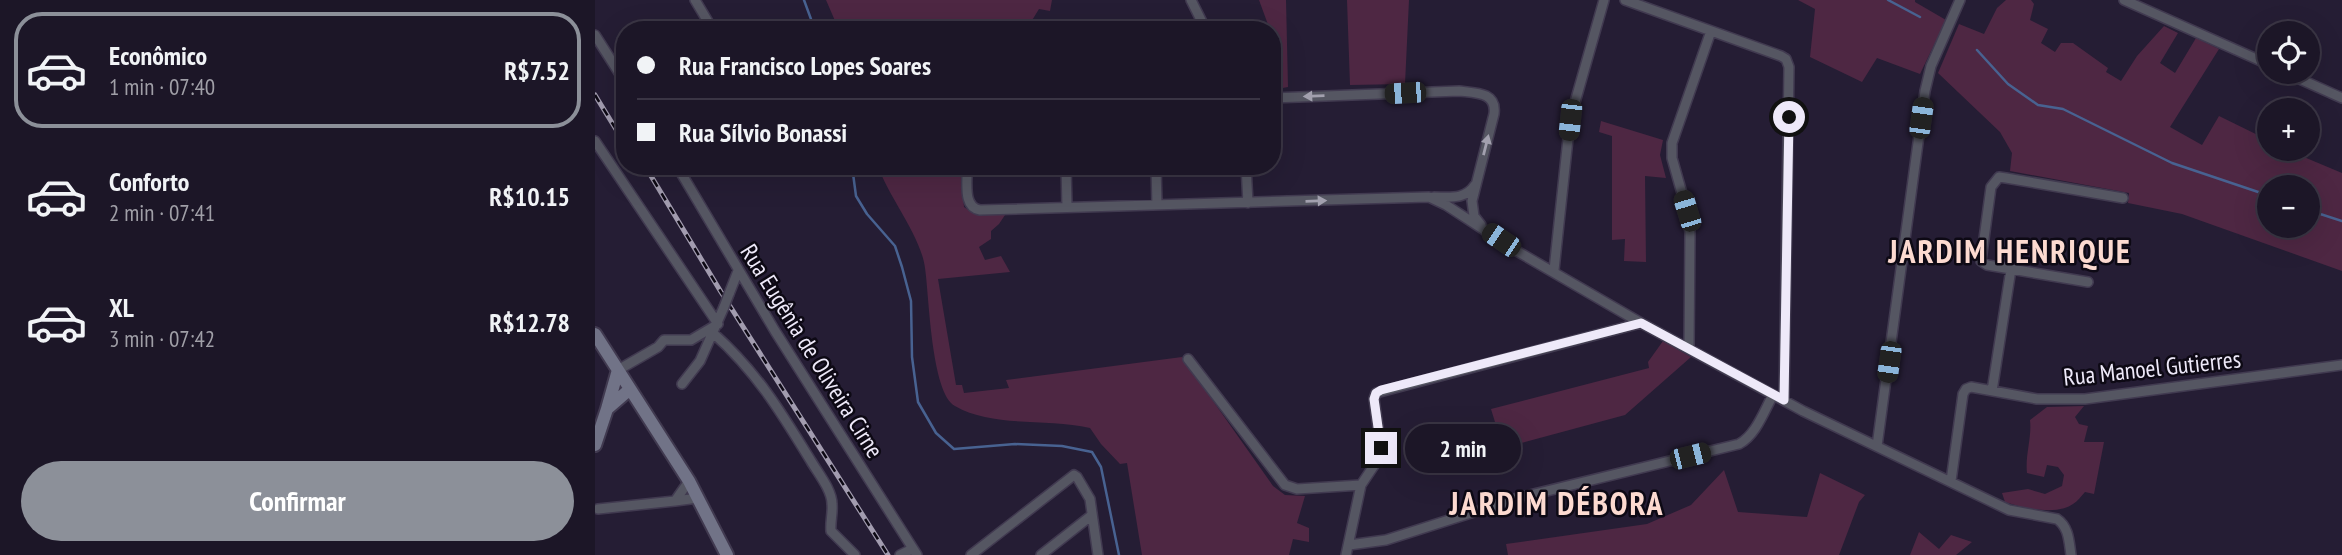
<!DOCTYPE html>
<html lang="pt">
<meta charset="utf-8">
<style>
body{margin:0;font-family:"PT Sans Narrow",sans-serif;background:#251f2f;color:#f1f3f6;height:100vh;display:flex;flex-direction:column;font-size:26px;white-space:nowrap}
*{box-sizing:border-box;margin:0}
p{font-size:23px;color:#a09fa7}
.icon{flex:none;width:38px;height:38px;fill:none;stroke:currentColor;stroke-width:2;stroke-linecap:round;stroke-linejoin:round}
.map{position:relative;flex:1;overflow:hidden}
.panel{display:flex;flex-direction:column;background:#1c1627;width:595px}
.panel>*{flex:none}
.banner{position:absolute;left:21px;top:21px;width:665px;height:154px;border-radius:28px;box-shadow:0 7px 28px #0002,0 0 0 2px #3a3544;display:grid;align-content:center;height:154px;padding:0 21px;background:#1c1627}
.controls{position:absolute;left:1662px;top:21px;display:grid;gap:14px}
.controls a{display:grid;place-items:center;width:63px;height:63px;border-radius:50%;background:#1c1627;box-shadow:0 7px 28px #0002,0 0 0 2px #3a3544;font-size:35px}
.end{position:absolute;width:32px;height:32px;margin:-16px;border:9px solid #eee9f9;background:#111;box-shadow:0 0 0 4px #111}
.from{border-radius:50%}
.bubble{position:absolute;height:49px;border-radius:24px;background:#1c1627;box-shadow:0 7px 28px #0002,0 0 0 2px #3a3544;font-size:23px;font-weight:700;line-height:49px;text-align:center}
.car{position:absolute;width:21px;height:42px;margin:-21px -10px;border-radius:9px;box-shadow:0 0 5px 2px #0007;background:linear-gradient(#222 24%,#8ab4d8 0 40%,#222 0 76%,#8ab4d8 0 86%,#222 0)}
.banner b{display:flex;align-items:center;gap:24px;height:66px;font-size:26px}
.banner b+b{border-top:2px solid #3a3544}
.banner i{width:18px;height:18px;background:#f1f3f6}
ul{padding:12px 0 0;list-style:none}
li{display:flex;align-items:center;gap:21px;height:116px;margin:0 14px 10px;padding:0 7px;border:4px solid transparent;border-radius:28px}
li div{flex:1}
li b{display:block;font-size:26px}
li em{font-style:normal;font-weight:700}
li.on{border-color:#8c9099}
li>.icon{width:63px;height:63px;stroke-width:1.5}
.button{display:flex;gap:14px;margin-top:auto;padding:14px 21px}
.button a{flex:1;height:80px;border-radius:42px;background:#8c9099;color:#fff;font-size:28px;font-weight:700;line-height:80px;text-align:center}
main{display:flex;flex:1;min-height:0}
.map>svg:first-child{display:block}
.green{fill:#4e2743;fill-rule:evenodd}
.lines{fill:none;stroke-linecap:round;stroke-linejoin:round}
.stream{stroke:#486291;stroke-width:2.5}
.street-casing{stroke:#413a50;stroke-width:12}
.secondary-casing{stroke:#413a50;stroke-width:16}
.street{stroke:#555662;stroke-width:9}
.secondary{stroke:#717387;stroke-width:12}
.rail-casing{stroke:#a29caf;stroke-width:5}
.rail{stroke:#0d0914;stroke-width:2.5;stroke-dasharray:8;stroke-linecap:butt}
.street-bridge-casing{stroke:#413a50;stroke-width:12;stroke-linecap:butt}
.street-bridge{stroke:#555662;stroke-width:9}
.oneway{fill:#a2a0ae}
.route{stroke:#eee9f9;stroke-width:9}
.labels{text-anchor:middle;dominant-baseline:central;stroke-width:5;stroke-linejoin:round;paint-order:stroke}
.street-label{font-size:24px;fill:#eee9f9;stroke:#0d0914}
.district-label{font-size:32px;font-weight:bold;letter-spacing:2px;fill:#fcdad0;stroke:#0d0914}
</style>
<main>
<section class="panel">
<ul>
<li class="on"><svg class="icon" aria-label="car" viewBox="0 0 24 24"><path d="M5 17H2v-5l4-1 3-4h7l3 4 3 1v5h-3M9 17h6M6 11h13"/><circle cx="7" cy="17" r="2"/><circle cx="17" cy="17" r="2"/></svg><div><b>Econômico</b><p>1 min · 07:40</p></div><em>R$7.52</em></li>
<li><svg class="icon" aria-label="car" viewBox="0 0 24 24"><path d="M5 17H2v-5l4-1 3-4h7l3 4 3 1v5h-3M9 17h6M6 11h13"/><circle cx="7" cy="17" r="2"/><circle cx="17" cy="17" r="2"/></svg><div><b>Conforto</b><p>2 min · 07:41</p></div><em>R$10.15</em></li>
<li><svg class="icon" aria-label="car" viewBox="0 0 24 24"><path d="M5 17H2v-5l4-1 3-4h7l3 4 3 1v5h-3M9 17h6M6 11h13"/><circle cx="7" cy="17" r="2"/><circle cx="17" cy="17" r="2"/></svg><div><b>XL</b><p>3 min · 07:42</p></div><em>R$12.78</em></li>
</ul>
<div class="button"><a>Confirmar</a></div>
</section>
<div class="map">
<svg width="1747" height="555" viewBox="0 0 1747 555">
<rect width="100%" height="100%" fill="#251d34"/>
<path class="green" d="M231,0H457L455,11L444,9L431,30H391L382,24H370L367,30H244Z
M664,0H691L693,87L677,90V61L682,58L681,32L675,30Z
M752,0H814L810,84L755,85Z
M1203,0H1320V2L1351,20L1325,74L1282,58L1267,82L1215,57L1220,9Z
M1411,0H1436L1439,4L1435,20L1453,29L1446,43L1460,52L1466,43H1478L1513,68L1511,72L1526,81L1542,56L1569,26L1583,33L1565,63L1580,73L1601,38L1624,49L1575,127L1607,145L1624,116L1675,141V149H1699L1697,152L1747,173V271L1587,214L1533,203L1534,193L1415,171L1417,153L1405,132L1343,73L1364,24L1389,34L1402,8ZM1675,187H1713V226H1675Z
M1006,121L1068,140L1065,155L1071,178L1050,176L1051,262L1029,261L1030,239L1017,240V136L1004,132Z
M283,166H366L369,207L378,213L412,212L404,224L396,231V239L384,247L390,260L406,256L415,272L343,279L361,385H367L369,393L414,388L411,380L587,357L678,486L690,495L710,496L702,523L714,528V542L698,539L694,555H547L532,463L525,464L506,444L495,428C452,418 398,428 360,406C336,393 334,294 330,268C326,236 294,198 283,166Z
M1068,341L1096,357L1030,415L908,448L896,409L1054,368L1053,362Z
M1489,406L1480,417L1484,424L1493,426L1489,442H1509L1499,494L1490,492C1486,496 1483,501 1478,504C1460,516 1429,508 1410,502L1407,493L1433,489L1450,494L1467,486L1469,475L1463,467L1452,465L1449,477L1432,473C1430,455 1437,438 1435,420L1452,407Z
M1129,470L1143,512L1212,517L1225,473L1270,495L1264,502L1244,555H913L911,544L1052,524L1096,505Z
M1324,532L1344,549L1356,535L1377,542L1361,555H1315Z"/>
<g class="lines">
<path class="stream" d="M209,0L220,30
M1293,0L1325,17
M1382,50L1413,84L1443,105L1468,109L1577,163L1675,196
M257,166L261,196L272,214L300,246L307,267L316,301L317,357L323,402L341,433L359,449L420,444L467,446L497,452L506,467L524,555
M1713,210L1747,221"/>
<defs>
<path id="street" d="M100,0L118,30
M596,0L611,30
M1030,0L1186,56L1191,59L1194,67L1189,400
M1529,0L1675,65
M0,35L30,82
M1689,72L1747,98
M677,98L864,91C881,93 902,92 899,114L877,201L879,216L886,225
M0,141L123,324L96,340H69L63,347L23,370
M82,166L180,331L322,555
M372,166C373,181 367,207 385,210L834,197L851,205L920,250L1046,323L1208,411L1414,510L1462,519C1474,527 1474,542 1476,555
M471,166L472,207
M561,166L562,205
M651,166L653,203
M86,173L98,166
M839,197C855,197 870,200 880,185
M959,270L975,120L1009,0
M1493,282L1392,265L1386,261L1396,187L1404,177L1411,178L1528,198
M134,294L143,271
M118,333C162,372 186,412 216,461C223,473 237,490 237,504C238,513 235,522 236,531L260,555
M1094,347L1095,233L1092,211L1077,158V143L1116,31
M593,359L690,485L702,489L766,485
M87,384L105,361L129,307
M1397,391L1416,269
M1282,446L1330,91L1336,66L1365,0
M94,481L80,501L103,498
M1356,481L1368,394L1371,389L1376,387L1442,399H1490L1747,365
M3,509L80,501
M754,545L791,540L923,498L1144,444C1161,435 1169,411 1178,395
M305,555L317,549
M376,555L479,475L482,477L495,499L503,555
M446,555L497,515
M751,555L766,485L784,458L786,448L779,399L781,393L1046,323"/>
<path id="secondary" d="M0,334L94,481L132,555
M23,370L12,409L35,389
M0,445L12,409"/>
</defs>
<use href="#street" class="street-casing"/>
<use href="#secondary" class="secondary-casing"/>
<use href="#street" class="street"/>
<use href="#secondary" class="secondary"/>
<defs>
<path id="rail" d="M0,95L30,144
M50,166L126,292L293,555"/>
</defs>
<use href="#rail" class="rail-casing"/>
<use href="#rail" class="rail"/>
<defs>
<path id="street-bridge" d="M129,307L134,294"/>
</defs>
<use href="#street-bridge" class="street-bridge-casing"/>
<use href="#street-bridge" class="street-bridge"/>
</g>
<defs><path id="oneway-solid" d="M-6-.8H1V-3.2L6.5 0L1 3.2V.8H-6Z" transform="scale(1.75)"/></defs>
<g class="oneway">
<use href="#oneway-solid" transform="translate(719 96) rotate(178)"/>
<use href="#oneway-solid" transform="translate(891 145) rotate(-76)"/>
<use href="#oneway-solid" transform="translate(721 201) rotate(-2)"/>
</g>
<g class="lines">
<path class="route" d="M786,448L779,399L781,393L786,390L1046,323L1189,400L1194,117"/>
</g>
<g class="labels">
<g class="street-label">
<text transform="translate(217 351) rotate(58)">Rua Eugênia de Oliveira Cirne</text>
<text transform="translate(1557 368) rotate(-6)">Rua Manoel Gutierres</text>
</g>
<g class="district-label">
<text x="1415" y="251">JARDIM HENRIQUE</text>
<text x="962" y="503">JARDIM DÉBORA</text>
</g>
</g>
</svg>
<div class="controls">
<a><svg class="icon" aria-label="locate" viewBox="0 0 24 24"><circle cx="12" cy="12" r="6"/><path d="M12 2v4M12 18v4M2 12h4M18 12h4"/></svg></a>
<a>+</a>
<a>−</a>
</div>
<i class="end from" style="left:1194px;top:117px"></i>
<i class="end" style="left:786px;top:448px"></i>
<div class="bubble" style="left:810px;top:424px;width:116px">2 min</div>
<i class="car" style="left:810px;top:93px;rotate:267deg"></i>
<i class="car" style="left:1326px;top:118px;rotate:8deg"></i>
<i class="car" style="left:975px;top:120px;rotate:186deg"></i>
<i class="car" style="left:1092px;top:211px;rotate:343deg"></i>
<i class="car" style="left:906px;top:240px;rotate:304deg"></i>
<i class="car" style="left:1294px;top:362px;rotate:188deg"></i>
<i class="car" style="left:1095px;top:456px;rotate:76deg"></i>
<div class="banner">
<b><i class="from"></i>Rua Francisco Lopes Soares</b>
<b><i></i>Rua Sílvio Bonassi</b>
</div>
</div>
</main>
